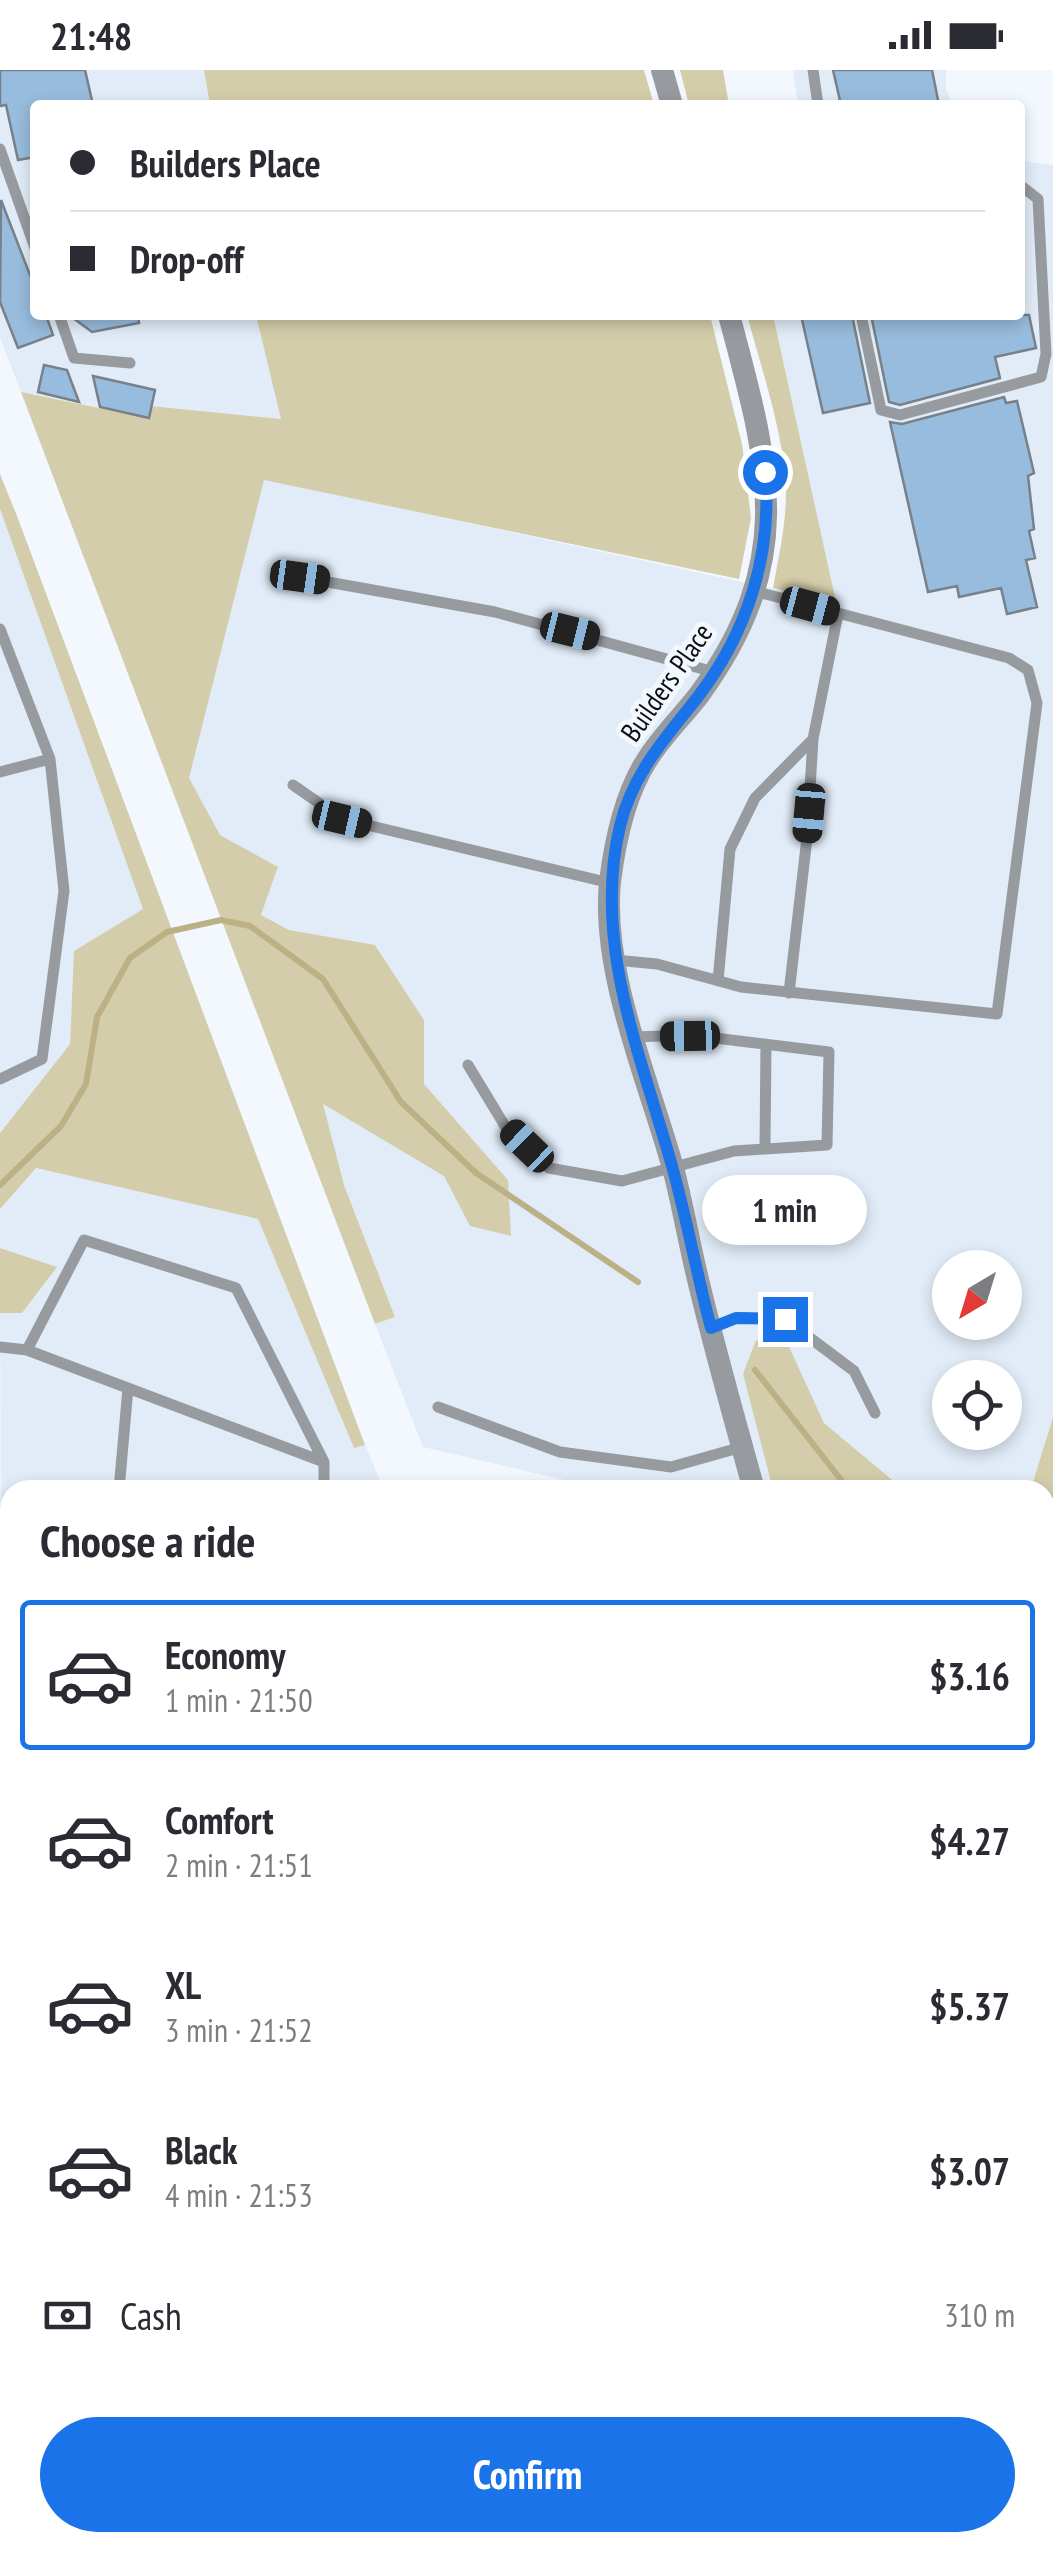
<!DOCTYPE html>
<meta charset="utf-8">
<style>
body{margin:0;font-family:"PT Sans Narrow",sans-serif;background:#f2f2f3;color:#2b2b33;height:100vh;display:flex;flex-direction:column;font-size:38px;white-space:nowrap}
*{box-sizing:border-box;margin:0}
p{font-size:32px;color:#7c7c81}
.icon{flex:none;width:55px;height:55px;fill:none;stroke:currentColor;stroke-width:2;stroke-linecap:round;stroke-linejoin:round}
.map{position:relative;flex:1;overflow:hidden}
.panel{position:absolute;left:0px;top:1410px;width:1055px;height:1072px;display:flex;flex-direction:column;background:#fff;border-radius:30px 30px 0 0;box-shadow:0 5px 15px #0003}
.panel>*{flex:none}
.guide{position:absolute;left:30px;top:30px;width:995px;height:220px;border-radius:10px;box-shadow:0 5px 15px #0003;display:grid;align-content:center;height:220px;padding:0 40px;background:#fff}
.needle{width:65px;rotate:218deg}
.buttons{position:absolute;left:932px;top:1180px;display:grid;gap:20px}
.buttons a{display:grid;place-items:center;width:90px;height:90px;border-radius:50%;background:#fff;box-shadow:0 5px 15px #0003;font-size:50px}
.end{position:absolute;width:45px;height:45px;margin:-22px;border:12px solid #1a73e8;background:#fff;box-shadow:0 0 0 5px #fff}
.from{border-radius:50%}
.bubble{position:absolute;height:70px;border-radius:35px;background:#fff;box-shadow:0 5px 15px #0003;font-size:32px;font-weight:800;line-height:70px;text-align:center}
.car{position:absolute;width:30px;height:60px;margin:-30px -15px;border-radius:12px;box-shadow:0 0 8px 2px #0007;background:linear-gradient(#222 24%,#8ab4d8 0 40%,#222 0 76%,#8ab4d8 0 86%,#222 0)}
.guide b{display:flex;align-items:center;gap:35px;height:95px;font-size:38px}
.guide b+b{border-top:2px solid #e1e1e2}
.guide i{width:25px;height:25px;background:#2b2b33}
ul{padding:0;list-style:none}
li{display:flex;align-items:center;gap:30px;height:150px;margin:0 20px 15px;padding:0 20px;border:5px solid transparent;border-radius:10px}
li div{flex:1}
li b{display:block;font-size:38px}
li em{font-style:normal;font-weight:800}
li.on{border-color:#1a73e8}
li>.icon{width:90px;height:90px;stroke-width:1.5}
h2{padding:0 40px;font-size:45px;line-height:120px}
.pay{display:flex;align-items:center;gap:25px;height:110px;padding:0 40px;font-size:38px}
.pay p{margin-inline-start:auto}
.primary-button{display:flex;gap:20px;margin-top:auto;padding:20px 40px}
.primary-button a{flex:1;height:115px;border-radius:60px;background:#1a73e8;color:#fff;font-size:40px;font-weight:800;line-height:115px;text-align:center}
.status{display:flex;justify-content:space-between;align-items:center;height:70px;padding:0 50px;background:#fff;direction:ltr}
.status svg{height:28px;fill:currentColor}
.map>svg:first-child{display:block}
.built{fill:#e1ecf8;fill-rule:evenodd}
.green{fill:#d4cdab}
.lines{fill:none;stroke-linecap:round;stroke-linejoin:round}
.stream{stroke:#bcb185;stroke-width:6}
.building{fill:#98bcdd;stroke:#788089;stroke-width:2.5}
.service{stroke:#979b9f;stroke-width:11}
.minor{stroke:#979b9f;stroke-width:22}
.primary{stroke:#4b5259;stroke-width:25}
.route{stroke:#1a73e8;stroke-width:12}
.labels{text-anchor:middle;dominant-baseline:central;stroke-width:10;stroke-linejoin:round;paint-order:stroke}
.street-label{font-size:28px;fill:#0b0f12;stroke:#f2f8fd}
</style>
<div class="status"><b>21:48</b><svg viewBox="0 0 49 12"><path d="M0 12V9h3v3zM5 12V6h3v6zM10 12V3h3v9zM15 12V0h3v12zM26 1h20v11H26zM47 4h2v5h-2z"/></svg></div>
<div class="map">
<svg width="1053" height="2481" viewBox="0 0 1053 2481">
<rect width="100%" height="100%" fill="#f2f8fd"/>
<path class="built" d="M0,0H204L210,35H35V245H256L282,349L152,336L149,348L21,322L0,268Z
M793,0H946V20L953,35H798Z
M1020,91L1053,95V1347L1033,1412L1020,1420L902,1417L824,1353L786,1270L743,1304L773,1420H607L423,1377L375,1254L395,1247L344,1115L322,1033L445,1106L470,1156L508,1110L424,1014V950L376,876L289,860L261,845L278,797L220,765L188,708L264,409L835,532L773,245H1020ZM950,1198H1005V1252H950ZM950,1308H1005V1362H950Z
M0,439L143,839L74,881L70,974L0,1063Z
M35,1098L258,1149L354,1377L365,1375L384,1420H10V1641L2,1642L0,1243H22L56,1197L0,1178V1139Z"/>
<path class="green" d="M204,0H644L654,35H210Z
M680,0H723L729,35H689Z
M256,245H710L742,374L751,448L739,509L264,410L189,708L220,765L278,797L261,845L289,860L375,875L424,950V1014L508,1110L511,1166L470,1156L444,1106L323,1034L344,1115L395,1247L375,1254L21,322L148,348L151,336L281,349Z
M747,245H773L836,532L773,518C780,480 789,441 785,403C779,349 761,297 747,245Z
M0,404L17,446L365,1375L354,1378L258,1149L36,1098L0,1139V1063L70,974L74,881L143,839L0,439Z
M0,1178L57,1197L22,1243H0Z
M756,1270H786L824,1353L901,1417L922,1420H773L743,1304Z
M1053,1347V1817L1045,1789V1420H1020L1033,1412Z
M1053,2463V2481H890L966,2472H1045V2464Z"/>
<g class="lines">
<path class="stream" d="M0,1115L61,1056L86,1014L97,947L130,888L167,862L221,850L250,856L323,909L401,1032L476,1103L638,1212
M755,1300L849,1420
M1045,1724L1053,1730"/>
</g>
<path class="building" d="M0,0H85L93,35H35V87L18,90L6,35L0,36Z
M833,0H932L939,35H841Z
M1,130L35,218V245H46L53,265L18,278L0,232Z
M69,245H138L139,253L92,262Z
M801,245H852L870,333L823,343Z
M871,245H1029L1036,278L995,287L1000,308L900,335L889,332Z
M44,295L67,300L79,332L38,322Z
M93,306L155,320L149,348L100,337Z
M1004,327L1006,333L1017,331L1034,403L1028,406L1034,459L1029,461L1035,488L1026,490L1037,537L1007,544L1001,518L959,527L957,516L928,522L890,352L902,354Z"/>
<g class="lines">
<path class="service" d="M813,0L818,35
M0,79L35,178
M59,245L74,288L130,293
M861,245L881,340L900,345L1041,307L1046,284L1038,129L1020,115
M300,507L495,542L714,602
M0,559L50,689L64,821L42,989L0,1009
M0,702L50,689
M293,715L342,749L610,813
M615,890L657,894L741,917L997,944L1037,633L1028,600L1009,588L754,521
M718,911L730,779L755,728L813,669L838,544
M789,923L807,768L813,669
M468,995L505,1056L549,1098L622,1111L734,1081L827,1075L829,982L690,965L634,967
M765,1076L766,974
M711,1258L736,1248L785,1249L854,1301L875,1343
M0,1277L27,1280L324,1392V1420
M27,1280L84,1170L236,1218L324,1392
M438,1337L560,1382L671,1397L742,1377
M119,1420L128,1318
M404,2472L409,2481
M146,2481L148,2472"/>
<path class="minor" d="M662,0L672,35
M729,245C769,395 798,489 699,625C682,647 662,666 647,690C625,724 615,771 610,812C601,903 649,1011 673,1098C682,1132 688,1167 696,1201C713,1274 734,1347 754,1420
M0,2372L6,2321
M586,2472L604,2481
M619,2481L634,2472"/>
<path class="primary" d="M0,1723L10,1736
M739,2472L744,2481"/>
</g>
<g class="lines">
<path class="route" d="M765,402C773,484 747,563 697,628C664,670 633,703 620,756C592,873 641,985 672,1096C687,1150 697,1205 711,1258L736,1248L785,1249"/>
</g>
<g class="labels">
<g class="street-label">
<text transform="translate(666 612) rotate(-55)">Builders Place</text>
</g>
</g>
</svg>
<div class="buttons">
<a><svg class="needle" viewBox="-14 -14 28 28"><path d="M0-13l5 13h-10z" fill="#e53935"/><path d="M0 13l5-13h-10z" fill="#7c7c81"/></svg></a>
<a><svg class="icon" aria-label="locate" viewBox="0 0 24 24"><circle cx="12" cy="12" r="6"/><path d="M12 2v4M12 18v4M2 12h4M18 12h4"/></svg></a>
</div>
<i class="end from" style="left:765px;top:402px"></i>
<i class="end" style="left:785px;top:1249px"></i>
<div class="bubble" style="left:702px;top:1105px;width:165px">1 min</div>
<i class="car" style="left:300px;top:507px;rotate:98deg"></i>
<i class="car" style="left:810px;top:536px;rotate:105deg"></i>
<i class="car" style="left:570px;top:561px;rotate:104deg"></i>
<i class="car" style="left:809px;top:743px;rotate:185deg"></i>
<i class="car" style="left:342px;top:749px;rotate:103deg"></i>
<i class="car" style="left:690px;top:966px;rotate:269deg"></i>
<i class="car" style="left:527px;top:1076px;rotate:314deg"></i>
<div class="guide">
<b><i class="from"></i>Builders Place</b>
<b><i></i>Drop-off</b>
</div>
<section class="panel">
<h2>Choose a ride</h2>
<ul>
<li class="on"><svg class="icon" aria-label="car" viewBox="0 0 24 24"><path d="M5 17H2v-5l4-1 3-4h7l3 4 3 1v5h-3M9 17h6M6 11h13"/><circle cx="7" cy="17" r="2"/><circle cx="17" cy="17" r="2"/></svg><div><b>Economy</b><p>1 min · 21:50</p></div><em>$3.16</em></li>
<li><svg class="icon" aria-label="car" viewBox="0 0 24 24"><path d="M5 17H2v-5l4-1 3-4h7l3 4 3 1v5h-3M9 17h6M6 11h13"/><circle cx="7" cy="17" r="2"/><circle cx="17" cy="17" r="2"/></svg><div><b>Comfort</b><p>2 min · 21:51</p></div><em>$4.27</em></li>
<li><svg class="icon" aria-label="car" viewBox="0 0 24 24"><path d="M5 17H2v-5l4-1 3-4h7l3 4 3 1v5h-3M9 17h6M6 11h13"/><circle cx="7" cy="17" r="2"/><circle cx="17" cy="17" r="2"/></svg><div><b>XL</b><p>3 min · 21:52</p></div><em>$5.37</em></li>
<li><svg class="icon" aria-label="car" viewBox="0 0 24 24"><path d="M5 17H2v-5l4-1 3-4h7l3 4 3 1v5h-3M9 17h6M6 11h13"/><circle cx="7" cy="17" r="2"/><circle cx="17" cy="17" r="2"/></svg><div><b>Black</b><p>4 min · 21:53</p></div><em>$3.07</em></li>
</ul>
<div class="pay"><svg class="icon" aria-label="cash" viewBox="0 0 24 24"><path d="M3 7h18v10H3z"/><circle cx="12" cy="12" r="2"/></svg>Cash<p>310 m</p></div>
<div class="primary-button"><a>Confirm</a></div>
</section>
</div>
